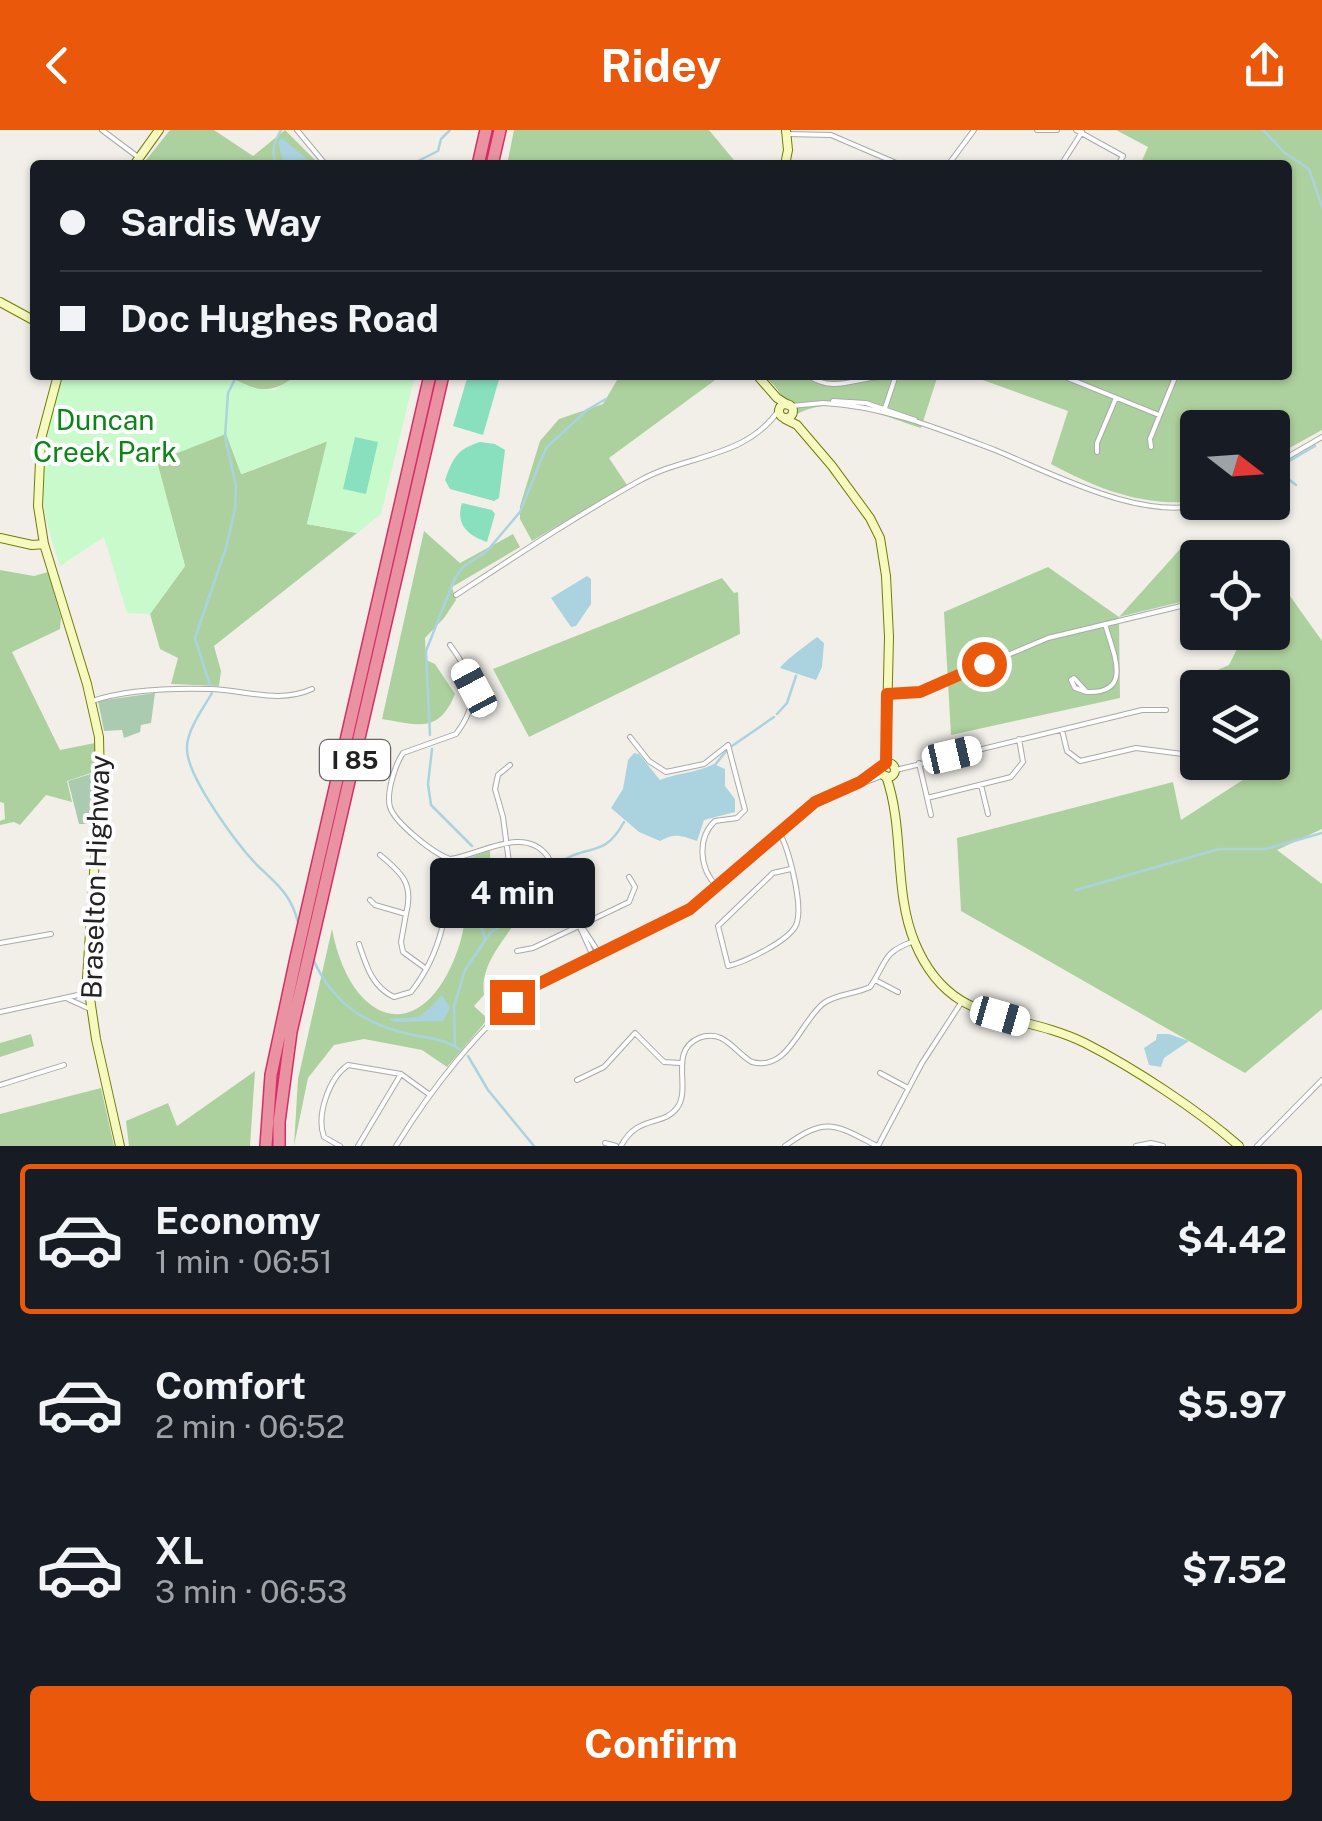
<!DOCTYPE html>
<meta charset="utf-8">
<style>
body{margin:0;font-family:"Public Sans",sans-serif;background:#20242c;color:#f1f3f6;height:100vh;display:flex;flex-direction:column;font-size:38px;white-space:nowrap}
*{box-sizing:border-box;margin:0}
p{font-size:32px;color:#9ea1a6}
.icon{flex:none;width:55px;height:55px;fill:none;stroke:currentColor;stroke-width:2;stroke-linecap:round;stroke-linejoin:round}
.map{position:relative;height:1016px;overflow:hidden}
.details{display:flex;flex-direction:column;background:#171b24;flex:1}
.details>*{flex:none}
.hud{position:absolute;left:30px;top:30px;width:1262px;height:220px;border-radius:10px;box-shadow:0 2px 8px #0004;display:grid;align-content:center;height:220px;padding:0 30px;background:#171b24}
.needle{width:65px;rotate:107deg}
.controls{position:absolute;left:1180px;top:280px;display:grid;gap:20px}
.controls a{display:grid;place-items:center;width:110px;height:110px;border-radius:10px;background:#171b24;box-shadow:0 2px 8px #0004;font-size:50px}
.end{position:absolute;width:45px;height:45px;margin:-22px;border:12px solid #ea580c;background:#fff;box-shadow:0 0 0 5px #fff}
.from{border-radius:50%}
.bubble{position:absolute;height:70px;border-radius:10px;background:#171b24;box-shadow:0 2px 8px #0004;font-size:32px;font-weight:700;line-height:70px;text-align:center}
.car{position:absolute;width:30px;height:60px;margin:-30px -15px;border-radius:12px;box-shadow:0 0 8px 2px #0007;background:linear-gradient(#fff 24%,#345 0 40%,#fff 0 76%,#345 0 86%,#fff 0)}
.hud b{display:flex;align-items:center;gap:35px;height:95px;font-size:38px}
.hud b+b{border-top:2px solid #363941}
.hud i{width:25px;height:25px;background:#f1f3f6}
ul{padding:18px 0 0;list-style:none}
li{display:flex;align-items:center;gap:30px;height:150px;margin:0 20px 15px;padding:0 10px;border:5px solid transparent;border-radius:10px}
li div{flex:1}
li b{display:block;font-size:38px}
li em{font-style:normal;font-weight:700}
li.active{border-color:#ea580c}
li>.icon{width:90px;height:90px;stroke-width:1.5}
.primary-button{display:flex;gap:20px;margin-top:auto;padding:20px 30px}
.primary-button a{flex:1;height:115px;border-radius:10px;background:#ea580c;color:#fff;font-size:40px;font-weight:700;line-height:115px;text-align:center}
header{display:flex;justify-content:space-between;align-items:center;height:130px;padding:0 30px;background:#ea580c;color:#fff;font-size:45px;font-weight:700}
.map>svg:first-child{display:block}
.forest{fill:#add19e}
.cemetery{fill:#aacbaf}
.park{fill:#c8facc}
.pitch{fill:#88e0be}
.water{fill:#aad3df}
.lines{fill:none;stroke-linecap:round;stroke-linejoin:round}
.stream{stroke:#aad3df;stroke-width:2.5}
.street-casing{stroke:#a9a9a9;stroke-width:6}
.secondary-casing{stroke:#707d05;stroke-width:10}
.highway-casing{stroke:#dc2a67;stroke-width:14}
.street{stroke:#fff;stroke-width:4}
.secondary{stroke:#f7fabf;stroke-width:8}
.highway{stroke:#e892a2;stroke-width:11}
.route{stroke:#ea580c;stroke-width:12}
.labels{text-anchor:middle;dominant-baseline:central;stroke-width:8;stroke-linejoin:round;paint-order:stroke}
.shield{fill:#fff;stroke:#646464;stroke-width:2.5}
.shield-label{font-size:25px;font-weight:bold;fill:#222}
.park-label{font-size:28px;fill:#0c8416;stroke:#fff}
.street-label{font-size:28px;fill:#222;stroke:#fff}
</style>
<header><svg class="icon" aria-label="back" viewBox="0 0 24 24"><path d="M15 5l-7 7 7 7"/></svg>Ridey<svg class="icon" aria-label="share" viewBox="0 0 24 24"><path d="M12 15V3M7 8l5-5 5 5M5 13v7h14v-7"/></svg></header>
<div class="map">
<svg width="1322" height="1016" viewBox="0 0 1322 1016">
<rect width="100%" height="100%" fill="#f2efe9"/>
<path class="forest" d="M170,0H214L253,26L285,0L320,35H142Z
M514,0H709L738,35H683L668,30L658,35H507Z
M1116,0H1322V300L1273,327L1272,298H1198L1197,362L1187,372C1137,375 1094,357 1051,334L1068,281L969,245H1288V35H1140L1148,17Z
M224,245H289L293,248L297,245L295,248C264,267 255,259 224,245Z
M620,245H722L609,328L627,355L532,411L520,389V376L540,311L559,289L603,274Z
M762,245H938L921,298C883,286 835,262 795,285L774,255Z
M226,303L242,344L328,311L307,394L357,403L214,516L221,541L219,556L171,554L178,528L160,519L150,484L185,436L156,331Z
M424,401L460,433L513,404L520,417L452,457L456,470L444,488L425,508L426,530L435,534L455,564C439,604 418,595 382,589Z
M1182,417L1220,427L1198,428L1197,468L1119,487L1120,568L951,605L944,482L1048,437L1119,487Z
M0,440L34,446L48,442L61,488L60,499L12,522L60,620L95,613L97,641L67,651L72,672L46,665L20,695L14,692L0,695V691L5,689L4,673L0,672Z
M1273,442L1322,511V699L1277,720L1322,754V879L1245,943L961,781L957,708L1173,652L1181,690L1255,642L1251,633L1272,632V558H1198L1197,595L1191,552L1229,535L1245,503L1272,502Z
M722,448L734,463L738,462L740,504L529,607L493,539Z
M490,720L491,769L508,778L512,797C498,818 480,838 484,865L474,876L488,889L447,937L422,920L364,909L334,915L308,948L294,1016L298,949L332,799C351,899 426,920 460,813C468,786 467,756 469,728Z
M31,904L34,916L0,927V913Z
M255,941L250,1016H129L126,991L168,973L177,996Z
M101,958L114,1016H0V984Z"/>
<path class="cemetery" d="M155,563L151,593L141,595L140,602L124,608L122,600L104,601L98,571Z
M97,642L93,694H79L68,651Z"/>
<path class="park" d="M63,245H224L256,259L275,260L297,245H415L381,384L357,403L307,394L327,311L241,344L226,304L157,331L185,436L150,484L127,483L104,407L60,436C55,418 48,401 45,383C38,335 49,291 63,245Z"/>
<path class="pitch" d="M468,245L500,246L483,305L453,296Z
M355,307L378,312L366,364L343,359Z
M480,312L495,314L505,320L499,368L494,371L450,359L445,350C453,328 457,319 480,312Z
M462,373L492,380L495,384L487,412C468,406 455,394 462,373Z"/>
<path class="water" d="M282,8L314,35H284L278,12Z
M587,446L591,449V474L576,496L571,497L551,468Z
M817,507L824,513L822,537L816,550L780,538C784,531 808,514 817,507Z
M634,623L639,624L660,650C677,643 696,643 714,634L725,639V656L735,669V682L704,690L697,711C683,706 674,702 660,711L639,702L611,678L623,659L628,630Z
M442,865L450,878L443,891L395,892L388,889C423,886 416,893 442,865Z
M1157,904H1169L1189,911L1164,928L1161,937L1149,935L1144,918L1156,910Z"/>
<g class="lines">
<path class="stream" d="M1263,0L1285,23L1309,39L1322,77
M276,35C271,20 274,13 281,0
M410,35L438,21L441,9L450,0
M1272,341L1315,316
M1278,341L1296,355
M210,555L195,508L226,418L235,379L236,356L225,307L228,263L237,245
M212,563C204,577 186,601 187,619C187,647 238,716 259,737C278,755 291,765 298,792
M777,584L787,573L796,546
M430,605L426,521L455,448L463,437L487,421L520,382L546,318L587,280L606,269
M732,616L774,587
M432,619L428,654L431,675L472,716
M715,635L727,620
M474,727L478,744L475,779L485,808
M557,734C589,712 603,730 624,692
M1076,760L1219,719H1266L1322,703
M313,829C334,876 369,897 418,906C435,909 450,911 463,922
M455,914L454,876L465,840L491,802L531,779L551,740
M468,926L488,960L534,1016"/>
<defs>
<path id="street" d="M102,0L138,27
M297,0L326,35
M1037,0H1057
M1076,0L1123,26L1118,35
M787,4L831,5L901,35
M948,35L974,0
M1061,35L1082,2
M808,245C836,267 866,241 895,248
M1060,245L1159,285
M1164,245L1174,249
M833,271L866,273L915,290
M824,273C883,276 940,299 995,320C1051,343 1148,395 1209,372
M791,276L823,273
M885,278L896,245
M1151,317L1150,309L1176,245
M1097,322V313L1116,268
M1272,336L1322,307
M456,465C516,426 576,386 639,351C687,324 745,329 779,280
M1263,502L1284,513
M1087,562L1075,558L1071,550L1074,548L1087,562C1134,564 1113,523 1105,494
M887,564L920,562L1048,508L1181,476L1198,477
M92,571C128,559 172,558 210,559C245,560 279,574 312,559
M1062,600L1067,621L1080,631L1136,618L1198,626
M630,607L649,631L666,642L704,634L728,615L745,680L737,688L715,691C697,708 699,739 717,756
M919,633L931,685
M510,635L498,645L495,659L503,687L512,755
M896,640L1142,580H1166
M868,647L881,639
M981,655L988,684
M927,668L1011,647L1023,632L1019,609
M779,702C789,719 804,777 796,795C789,811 745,832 728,836L718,796L773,743L791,739
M380,725C402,743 414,754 406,784
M450,729C434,724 395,693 390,677C386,663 395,635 403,623L456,604C482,569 475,549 450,515
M370,770L375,775L406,784L401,812L403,822L425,838
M584,800L599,823
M0,813L51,804
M359,814C366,835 372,857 394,867L411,862C442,823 449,778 450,729C480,725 525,694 548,727L593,826
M517,821L533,818L629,772L635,757L629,747
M875,850L898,862
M68,869L90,879
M0,882L87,863
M880,943L908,958
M577,950L604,937L635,903L664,932L680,933
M0,955L64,935
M605,1013L616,1016
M340,1016L324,1007C316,985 329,948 348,935L401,944L430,965
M358,1016L401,944
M396,1016C431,959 478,899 530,857L690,779L815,672L884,645
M621,1016C638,984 663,997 677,978C692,958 668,921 699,908C706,905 715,905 721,908C733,914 741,926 752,932C789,942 800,891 824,873C836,864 856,864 870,857C888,831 881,823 914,811
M785,1016C827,986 834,994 877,1016
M878,1016L922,933L961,873
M1136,1016L1151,1013L1163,1016
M1257,1016L1322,950"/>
<path id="secondary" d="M134,35L159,0
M785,35L788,20L786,0
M0,172L35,191
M58,245L41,309L38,376L44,414L87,554L99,607L100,653L87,848L96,909L120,1016
M757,245L777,268L788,275
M779 281a7 7 0 1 1 14 0a7 7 0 1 1-14 0Z
M785,289L797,295L832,336L870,388L880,408L886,446L889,507L886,633
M0,408L32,415L44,414
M881 640a7 7 0 1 1 14 0a7 7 0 1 1-14 0Z
M886,646C905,699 893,761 915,813C951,899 1016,879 1085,913C1134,938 1198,980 1239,1016"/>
<path id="highway" d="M478,35L486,0
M492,35L500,0
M266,1016L271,945L296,828L430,245
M279,1016V992L291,902L443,245"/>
</defs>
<use href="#street" class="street-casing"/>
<use href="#secondary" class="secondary-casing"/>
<use href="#highway" class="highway-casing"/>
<use href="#street" class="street"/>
<use href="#secondary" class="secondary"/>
<use href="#highway" class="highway"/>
</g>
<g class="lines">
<path class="route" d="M512,872L530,858L690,779L815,672L860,652L886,633L887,564L920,562L984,534"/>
</g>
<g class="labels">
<rect class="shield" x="320" y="610" width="70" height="40" rx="8"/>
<g class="shield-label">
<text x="355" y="630">I 85</text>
</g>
<g class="park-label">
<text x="105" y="289">Duncan<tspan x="105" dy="32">Creek Park</tspan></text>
</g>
<g class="street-label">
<text transform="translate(95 747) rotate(-88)">Braselton Highway</text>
</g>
</g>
</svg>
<div class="controls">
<a><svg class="needle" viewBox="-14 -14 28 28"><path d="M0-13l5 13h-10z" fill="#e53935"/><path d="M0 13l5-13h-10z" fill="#9ea1a6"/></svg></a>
<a><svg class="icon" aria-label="locate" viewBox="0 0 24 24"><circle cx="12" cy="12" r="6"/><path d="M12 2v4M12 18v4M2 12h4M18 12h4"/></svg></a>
<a><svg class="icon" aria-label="layers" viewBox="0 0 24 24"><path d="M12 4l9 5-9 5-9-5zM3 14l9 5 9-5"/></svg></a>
</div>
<i class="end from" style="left:984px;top:534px"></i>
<i class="end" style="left:512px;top:872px"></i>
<div class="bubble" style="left:430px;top:728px;width:165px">4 min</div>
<i class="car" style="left:474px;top:558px;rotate:332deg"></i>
<i class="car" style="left:952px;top:625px;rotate:77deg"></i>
<i class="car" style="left:1000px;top:886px;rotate:106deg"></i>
<div class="hud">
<b><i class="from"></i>Sardis Way</b>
<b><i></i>Doc Hughes Road</b>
</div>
</div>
<section class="details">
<ul>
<li class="active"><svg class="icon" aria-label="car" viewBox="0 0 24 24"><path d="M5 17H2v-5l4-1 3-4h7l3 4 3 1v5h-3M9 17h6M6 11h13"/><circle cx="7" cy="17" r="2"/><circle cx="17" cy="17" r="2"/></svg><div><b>Economy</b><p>1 min · 06:51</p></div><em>$4.42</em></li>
<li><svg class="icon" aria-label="car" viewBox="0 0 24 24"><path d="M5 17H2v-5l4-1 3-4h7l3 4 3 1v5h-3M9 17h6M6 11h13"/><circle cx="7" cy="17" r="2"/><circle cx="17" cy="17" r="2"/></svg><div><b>Comfort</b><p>2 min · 06:52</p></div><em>$5.97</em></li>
<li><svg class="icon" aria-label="car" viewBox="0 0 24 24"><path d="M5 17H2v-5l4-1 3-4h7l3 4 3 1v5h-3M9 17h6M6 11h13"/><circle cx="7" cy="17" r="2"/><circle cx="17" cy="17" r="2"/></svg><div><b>XL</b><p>3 min · 06:53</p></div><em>$7.52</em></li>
</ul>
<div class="primary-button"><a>Confirm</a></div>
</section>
